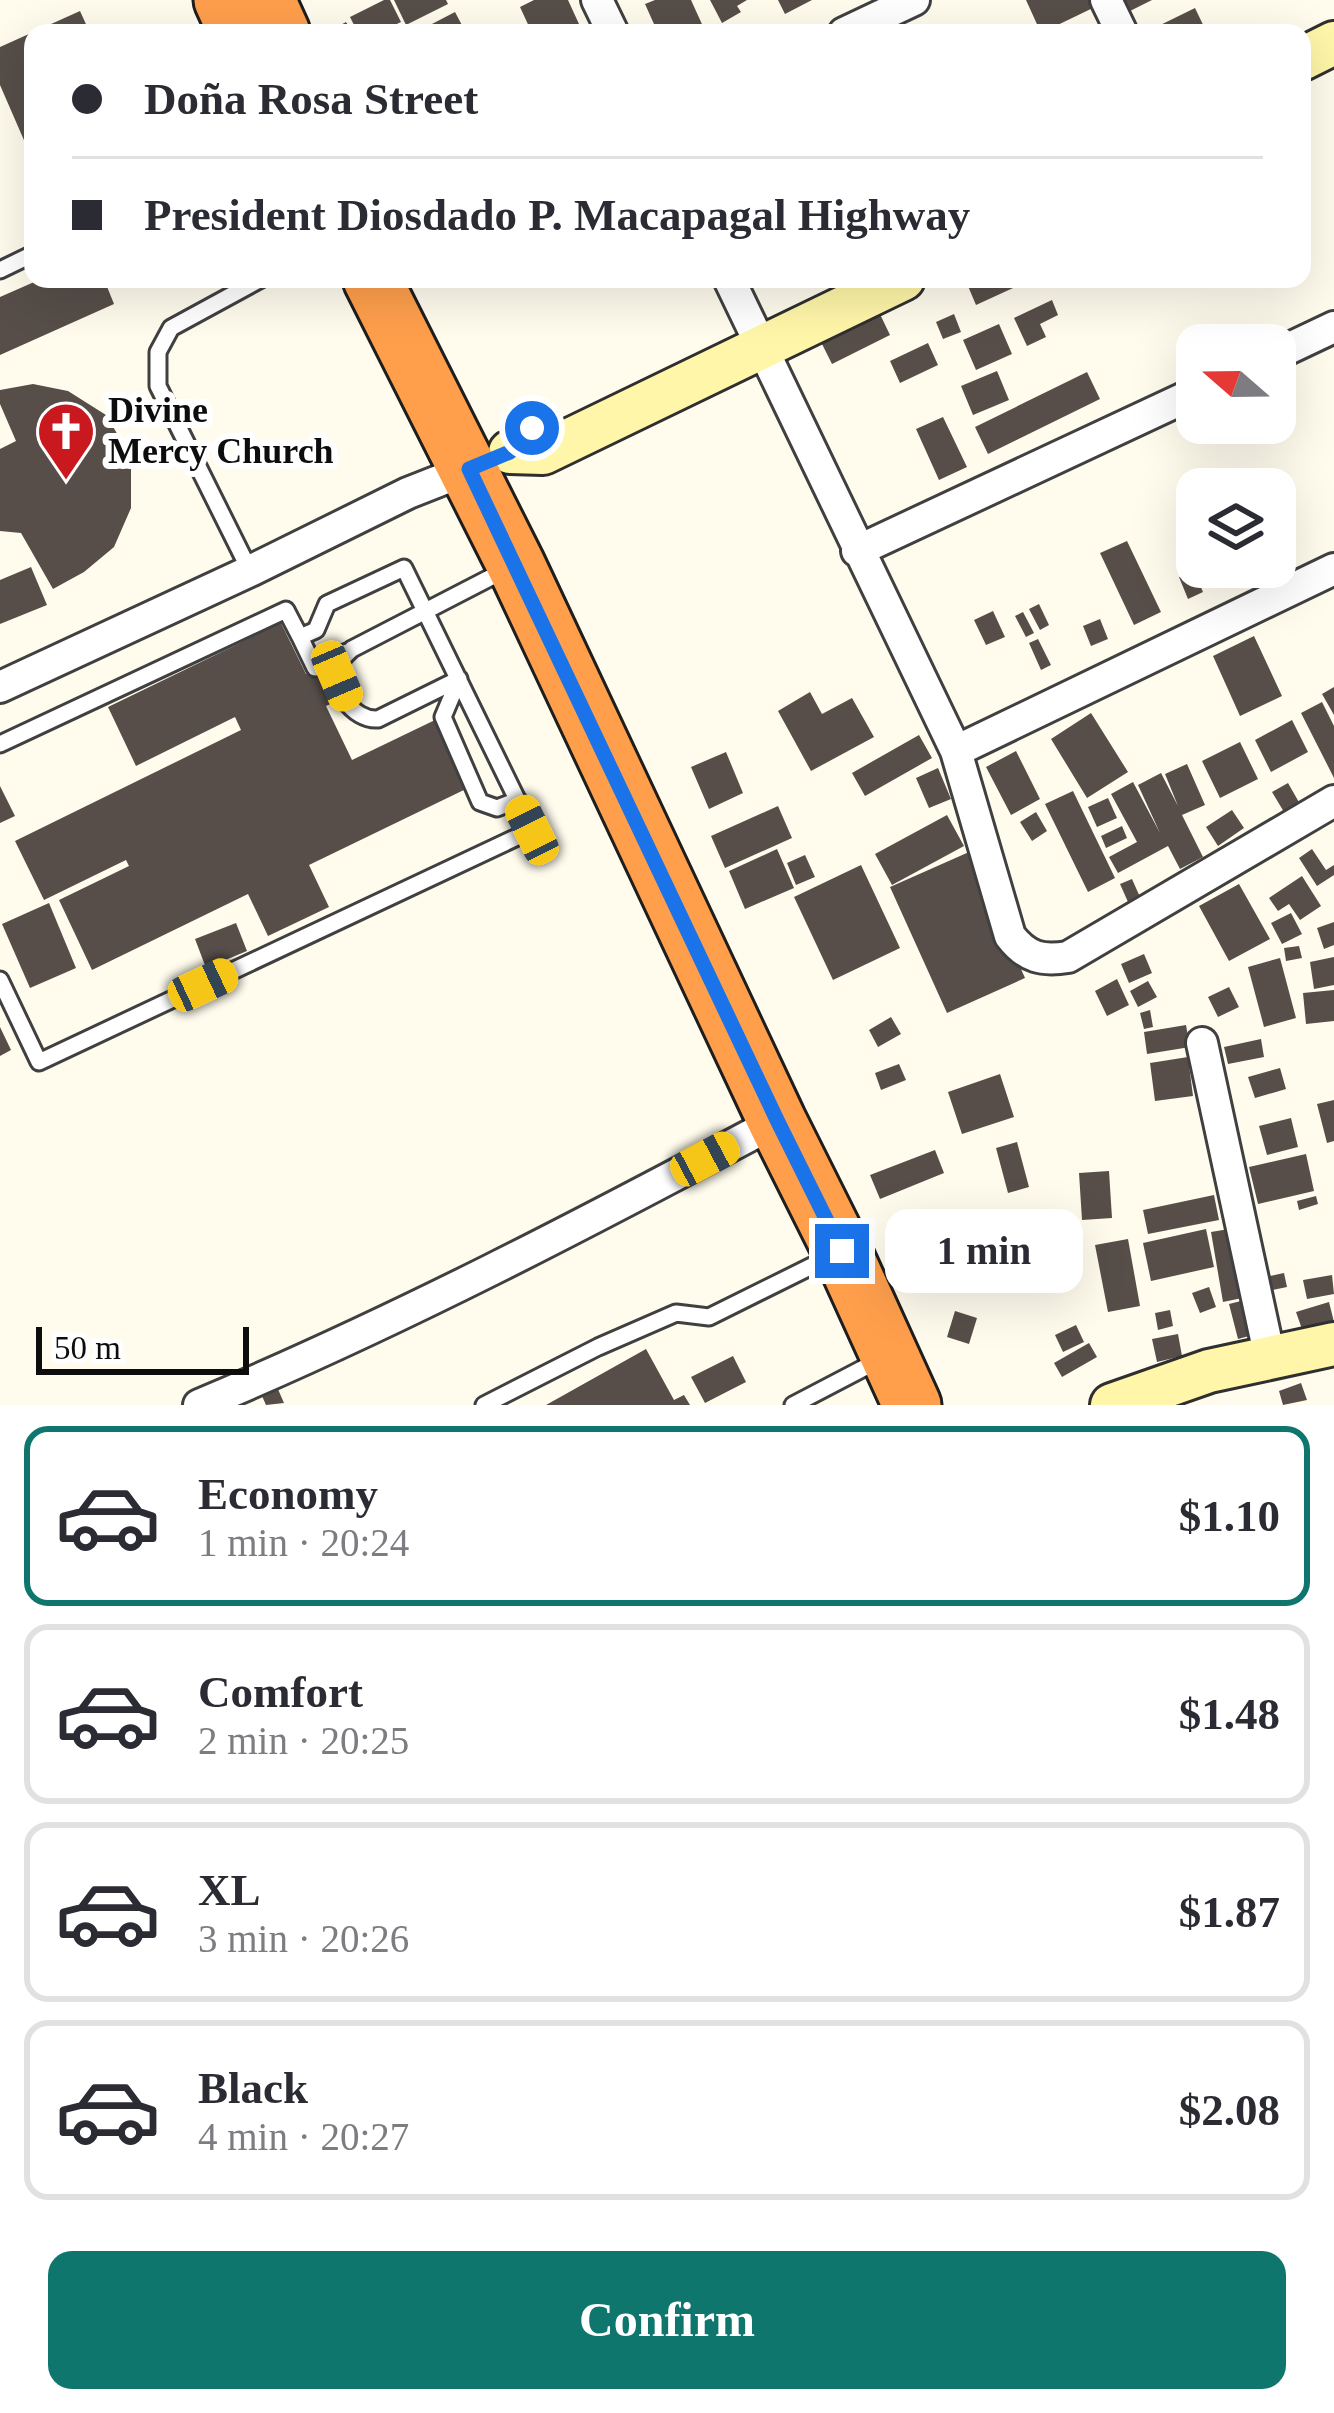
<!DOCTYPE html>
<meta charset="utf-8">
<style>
body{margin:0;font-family:Georgia,serif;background:#f7f7f7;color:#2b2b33;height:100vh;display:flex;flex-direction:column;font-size:45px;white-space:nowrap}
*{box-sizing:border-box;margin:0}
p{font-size:39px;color:#7c7c81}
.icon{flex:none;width:66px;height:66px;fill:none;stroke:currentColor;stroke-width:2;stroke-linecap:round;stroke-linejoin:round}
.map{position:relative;height:1405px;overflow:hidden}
.side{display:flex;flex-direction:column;background:#fff;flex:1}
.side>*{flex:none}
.top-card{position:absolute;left:24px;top:24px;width:1287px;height:264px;border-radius:24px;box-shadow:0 12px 48px #0002;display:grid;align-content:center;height:264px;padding:0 48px;background:#fff}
.needle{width:78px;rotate:290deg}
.fabs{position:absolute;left:1176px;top:324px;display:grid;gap:24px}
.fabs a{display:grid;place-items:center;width:120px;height:120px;border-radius:24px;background:#fff;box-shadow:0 12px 48px #0002;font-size:60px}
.scale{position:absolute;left:36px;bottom:30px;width:213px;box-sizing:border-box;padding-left:12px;border:6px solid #0d0d0d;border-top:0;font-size:33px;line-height:42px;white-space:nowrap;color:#0d0d0d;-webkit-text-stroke:9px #fff;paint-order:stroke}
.end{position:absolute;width:54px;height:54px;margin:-27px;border:15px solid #1a73e8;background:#fff;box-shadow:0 0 0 6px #fff}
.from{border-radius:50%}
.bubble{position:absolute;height:84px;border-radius:24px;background:#fff;box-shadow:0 12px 48px #0002;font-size:39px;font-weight:700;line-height:84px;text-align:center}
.car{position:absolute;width:36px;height:72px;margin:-36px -18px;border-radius:15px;box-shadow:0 0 9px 3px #0007;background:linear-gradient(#f5c518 24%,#345 0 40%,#f5c518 0 76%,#345 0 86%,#f5c518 0)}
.top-card b{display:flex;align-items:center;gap:42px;height:114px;font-size:45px}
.top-card b+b{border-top:3px solid #e1e1e2}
.top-card i{width:30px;height:30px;background:#2b2b33}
ul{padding:21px 0 0;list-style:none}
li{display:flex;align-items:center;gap:36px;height:180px;margin:0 24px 18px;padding:0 24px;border:6px solid #e1e1e2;border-radius:24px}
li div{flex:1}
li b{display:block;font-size:45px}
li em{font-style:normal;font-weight:700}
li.active{border-color:#0f766e}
li>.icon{width:108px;height:108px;stroke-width:1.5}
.button{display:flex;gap:24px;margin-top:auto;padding:24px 48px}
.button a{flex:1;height:138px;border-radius:24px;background:#0f766e;color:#fff;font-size:48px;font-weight:700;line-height:138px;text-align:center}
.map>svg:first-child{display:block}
.building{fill:#574e49}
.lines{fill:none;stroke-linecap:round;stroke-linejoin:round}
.lane-casing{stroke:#404040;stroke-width:21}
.street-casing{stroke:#404040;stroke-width:36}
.secondary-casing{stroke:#2f2f2f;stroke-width:48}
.highway-casing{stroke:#1e1e1e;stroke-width:63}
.lane{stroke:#fff;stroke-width:15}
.street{stroke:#fff;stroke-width:30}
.secondary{stroke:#fff6a9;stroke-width:42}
.highway{stroke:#ff9f4c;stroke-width:57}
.route{stroke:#1a73e8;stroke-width:15}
.labels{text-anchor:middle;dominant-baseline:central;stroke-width:12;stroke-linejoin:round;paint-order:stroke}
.poi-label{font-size:36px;font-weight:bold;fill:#0d0d0d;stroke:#fff;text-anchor:start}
</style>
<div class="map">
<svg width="1334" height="1405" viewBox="0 0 1334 1405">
<rect width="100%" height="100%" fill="#fffcee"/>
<path class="building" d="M384,0H390L401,22L378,33H358L350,17Z
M394,0H446L448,4L406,25Z
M534,0H568L579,24L560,33H532L520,7Z
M655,0H691L706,33H658L645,4Z
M710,0H747L737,6L741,12L722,23Z
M778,0H812L785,14Z
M1026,0H1094L1097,6L1041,33Z
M1122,0H1152L1128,12Z
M1195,8L1207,33H1144Z
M80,11L90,33H33V161L0,85V47Z
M455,12L464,29L457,33H434L430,25Z
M346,22L353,33H326Z
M41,279H104L114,304L0,355V297Z
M965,279H1033L976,305Z
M1052,300L1058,315L1040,324L1046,337L1027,346L1014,318Z
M878,310L890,335L832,364L820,340Z
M954,314L961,332L943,339L936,322Z
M999,324L1012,354L976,370L963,340Z
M928,343L938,365L900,383L890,361Z
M997,371L1009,400L973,415L961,386Z
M1087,372L1100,399L988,454L975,427Z
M33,384L68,391L106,415L131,457V508L114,547L84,572L53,589L21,533L0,531V449L16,441L0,404V390Z
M943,417L967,467L939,480L916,429Z
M1127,541L1161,612L1134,625L1100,553Z
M31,567L47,605L0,624V580Z
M1194,571L1203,592L1188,599L1179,577Z
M1039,604L1049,625L1040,630L1029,609Z
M993,611L1005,637L986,645L974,620Z
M1023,612L1034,633L1026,637L1015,616Z
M1100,619L1108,639L1091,646L1083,626Z
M281,623L306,674L320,667L337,701L326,706L352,760L435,720L468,788L309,865L329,907L268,936L248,894L92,970L59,900L129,866L126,860L44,900L15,841L241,730L235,717L136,766L108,707Z
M1254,636L1282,696L1240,716L1213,656Z
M1038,639L1051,665L1041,670L1029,643Z
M1334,687V715L1322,694Z
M810,692L822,714L852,698L874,737L811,771L778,711Z
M1322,702L1334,726V778L1301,713Z
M1091,713L1128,772L1087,798L1051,739Z
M1292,720L1308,752L1271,772L1255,740Z
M919,735L932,758L865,796L852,773Z
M1240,742L1258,779L1220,798L1202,761Z
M1016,751L1040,799L1011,815L986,767Z
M726,752L743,793L709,809L691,767Z
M1187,764L1205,805L1182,815L1203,857L1180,869L1168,846L1118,873L1109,857L1137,842L1111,794L1133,782L1160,833L1138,785L1161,773L1178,806L1165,774Z
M938,768L951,799L929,808L916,778Z
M1288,783L1300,804L1284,812L1272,792Z
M0,786L15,816L0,823Z
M1073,791L1115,878L1088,892L1045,804Z
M1108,798L1117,818L1097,827L1088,807Z
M778,806L792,838L725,868L711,836Z
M1232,810L1244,828L1218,846L1206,827Z
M1036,812L1047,831L1032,841L1020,822Z
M947,815L964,846L892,885L875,854Z
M1122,826L1127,838L1106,848L1101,836Z
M777,849L794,888L745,909L729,871Z
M1312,849L1326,870L1334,865V875L1317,886L1299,858Z
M969,852L1025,978L947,1013L890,887Z
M805,855L815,877L796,885L787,863Z
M861,865L900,948L833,980L794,897Z
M1302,876L1321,906L1300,920L1289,904L1278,911L1269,898Z
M1132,879L1140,897L1128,902L1120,884Z
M1239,884L1270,939L1229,961L1199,906Z
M49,903L76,968L30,988L2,924Z
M1291,913L1302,934L1282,944L1271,923Z
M1334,922V945L1324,949L1317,928Z
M236,923L247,951L206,968L195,939Z
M1299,946L1302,958L1286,961L1284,948Z
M1144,954L1152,973L1129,983L1121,964Z
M1334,957V985L1314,989L1310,962Z
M1280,958L1296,1018L1264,1027L1248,967Z
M1117,979L1129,1005L1107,1016L1095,991Z
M1148,981L1157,997L1138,1007L1130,991Z
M1229,987L1239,1007L1218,1017L1208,997Z
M1334,990V1021L1306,1024L1303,993Z
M1150,1010L1153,1027L1144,1029L1140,1013Z
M891,1017L901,1034L878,1047L869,1030Z
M1186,1025L1190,1047L1147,1054L1144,1032Z
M0,1027L11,1050L0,1056Z
M1261,1039L1264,1057L1228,1064L1224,1047Z
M1188,1057L1193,1096L1155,1101L1150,1063Z
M899,1064L906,1080L881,1090L875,1073Z
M1280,1068L1286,1089L1255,1098L1248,1077Z
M1000,1074L1014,1117L962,1134L948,1092Z
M1334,1100V1141L1327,1143L1317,1104Z
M1291,1118L1298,1147L1267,1155L1259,1126Z
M1017,1142L1029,1187L1008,1193L996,1148Z
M935,1150L944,1173L880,1199L870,1175Z
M1306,1154L1314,1191L1258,1204L1249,1167Z
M1109,1171L1112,1218L1082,1220L1079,1173Z
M1214,1195L1219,1220L1148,1234L1143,1210Z
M1316,1196L1318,1204L1299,1210L1297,1201Z
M950,1214L961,1238L917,1257L907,1232Z
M1235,1228L1247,1297L1223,1302L1211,1232Z
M1206,1229L1214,1267L1151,1281L1143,1243Z
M1128,1239L1140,1306L1108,1312L1095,1245Z
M1284,1273L1287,1287L1268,1291L1265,1277Z
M1332,1275L1334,1294L1307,1299L1303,1280Z
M1209,1287L1216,1307L1200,1313L1192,1293Z
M1245,1300L1253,1335L1238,1339L1229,1304Z
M1329,1302L1334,1322L1303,1332L1296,1312Z
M1170,1310L1173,1326L1158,1330L1155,1313Z
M955,1311L977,1318L969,1344L947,1337Z
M1076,1325L1084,1342L1063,1352L1055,1335Z
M1178,1334L1182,1356L1157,1362L1152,1339Z
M1089,1343L1097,1357L1062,1377L1054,1363Z
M646,1349L674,1400L684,1395L690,1405H546Z
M733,1356L746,1382L705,1403L691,1377Z
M274,1380L284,1403L266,1405L258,1387Z
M1301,1383L1307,1400L1283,1405L1279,1391Z"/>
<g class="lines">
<defs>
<path id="lane" d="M0,270L33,254
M250,571L158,386V352L171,328L261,279
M300,637L315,668L347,652
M459,679L378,719C353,721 329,687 339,664C342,658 347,654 352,649L505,570
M459,679L443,717L480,802L497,808L518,800
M0,744L286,610L300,637L316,630L327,604L404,568L532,830L39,1062L0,980
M484,1405L598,1347L676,1313L709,1317L834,1255
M793,1405L881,1359"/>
<path id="street" d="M597,0L613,33
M1106,0L1122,33
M844,33L914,0
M729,279L956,751L1010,936C1027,958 1042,961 1068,957L1334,801
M1275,355L1334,327
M857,551L1197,392
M0,687L250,571L408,493L469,469
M956,751L1334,569
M1202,1043L1270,1358
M199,1405C397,1322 588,1222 777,1121"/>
<path id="secondary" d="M1302,59L1334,43
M510,452L543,453L903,279
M1112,1405L1209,1371L1334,1344"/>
<path id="highway" d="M223,0L238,33
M266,0L281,33
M372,279L516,565L777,1121L842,1251L912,1405"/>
</defs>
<use href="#lane" class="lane-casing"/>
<use href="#street" class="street-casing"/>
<use href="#secondary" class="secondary-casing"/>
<use href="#highway" class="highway-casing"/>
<use href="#lane" class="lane"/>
<use href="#street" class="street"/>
<use href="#secondary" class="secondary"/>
<use href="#highway" class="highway"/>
</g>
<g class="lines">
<path class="route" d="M532,428L510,452L469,469L777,1120L842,1251"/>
</g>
<defs>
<symbol id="church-pin" viewBox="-11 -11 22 30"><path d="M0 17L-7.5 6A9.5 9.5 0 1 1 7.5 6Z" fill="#ca181f" stroke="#fff"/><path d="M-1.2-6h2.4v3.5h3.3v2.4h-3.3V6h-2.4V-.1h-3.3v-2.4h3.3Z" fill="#fff"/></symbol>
</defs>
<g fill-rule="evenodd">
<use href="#church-pin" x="33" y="398" width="66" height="90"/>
</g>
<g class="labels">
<g class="poi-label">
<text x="108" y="410">Divine<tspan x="108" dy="41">Mercy Church</tspan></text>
</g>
</g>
</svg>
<div class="fabs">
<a><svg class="needle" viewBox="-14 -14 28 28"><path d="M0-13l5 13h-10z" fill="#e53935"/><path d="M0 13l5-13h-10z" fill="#7c7c81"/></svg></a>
<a><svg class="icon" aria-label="layers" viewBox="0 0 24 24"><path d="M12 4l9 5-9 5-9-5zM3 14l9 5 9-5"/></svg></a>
</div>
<div class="scale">50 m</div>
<i class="end from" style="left:532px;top:428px"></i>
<i class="end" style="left:842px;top:1251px"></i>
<div class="bubble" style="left:885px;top:1209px;width:198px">1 min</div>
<i class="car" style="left:337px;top:676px;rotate:157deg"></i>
<i class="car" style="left:532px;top:830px;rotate:334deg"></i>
<i class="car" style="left:203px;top:985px;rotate:65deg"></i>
<i class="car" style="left:705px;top:1159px;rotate:62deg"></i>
<div class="top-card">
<b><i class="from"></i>Doña Rosa Street</b>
<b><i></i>President Diosdado P. Macapagal Highway</b>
</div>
</div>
<section class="side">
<ul>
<li class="active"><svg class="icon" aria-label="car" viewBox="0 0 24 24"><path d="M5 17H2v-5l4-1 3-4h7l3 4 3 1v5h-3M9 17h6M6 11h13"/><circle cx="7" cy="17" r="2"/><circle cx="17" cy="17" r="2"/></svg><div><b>Economy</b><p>1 min · 20:24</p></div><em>$1.10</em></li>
<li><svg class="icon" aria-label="car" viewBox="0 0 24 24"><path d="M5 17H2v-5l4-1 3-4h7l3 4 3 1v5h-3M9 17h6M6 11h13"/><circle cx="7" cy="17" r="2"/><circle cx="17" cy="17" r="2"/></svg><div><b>Comfort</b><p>2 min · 20:25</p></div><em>$1.48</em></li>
<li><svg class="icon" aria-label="car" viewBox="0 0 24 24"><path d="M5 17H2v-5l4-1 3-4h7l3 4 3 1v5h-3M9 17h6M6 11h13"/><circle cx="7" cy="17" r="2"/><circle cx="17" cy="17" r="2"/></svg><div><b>XL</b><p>3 min · 20:26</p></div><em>$1.87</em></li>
<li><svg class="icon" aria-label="car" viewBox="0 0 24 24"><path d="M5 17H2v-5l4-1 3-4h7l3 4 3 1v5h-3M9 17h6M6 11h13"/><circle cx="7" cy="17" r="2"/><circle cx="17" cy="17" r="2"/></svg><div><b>Black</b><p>4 min · 20:27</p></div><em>$2.08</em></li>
</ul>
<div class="button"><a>Confirm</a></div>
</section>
